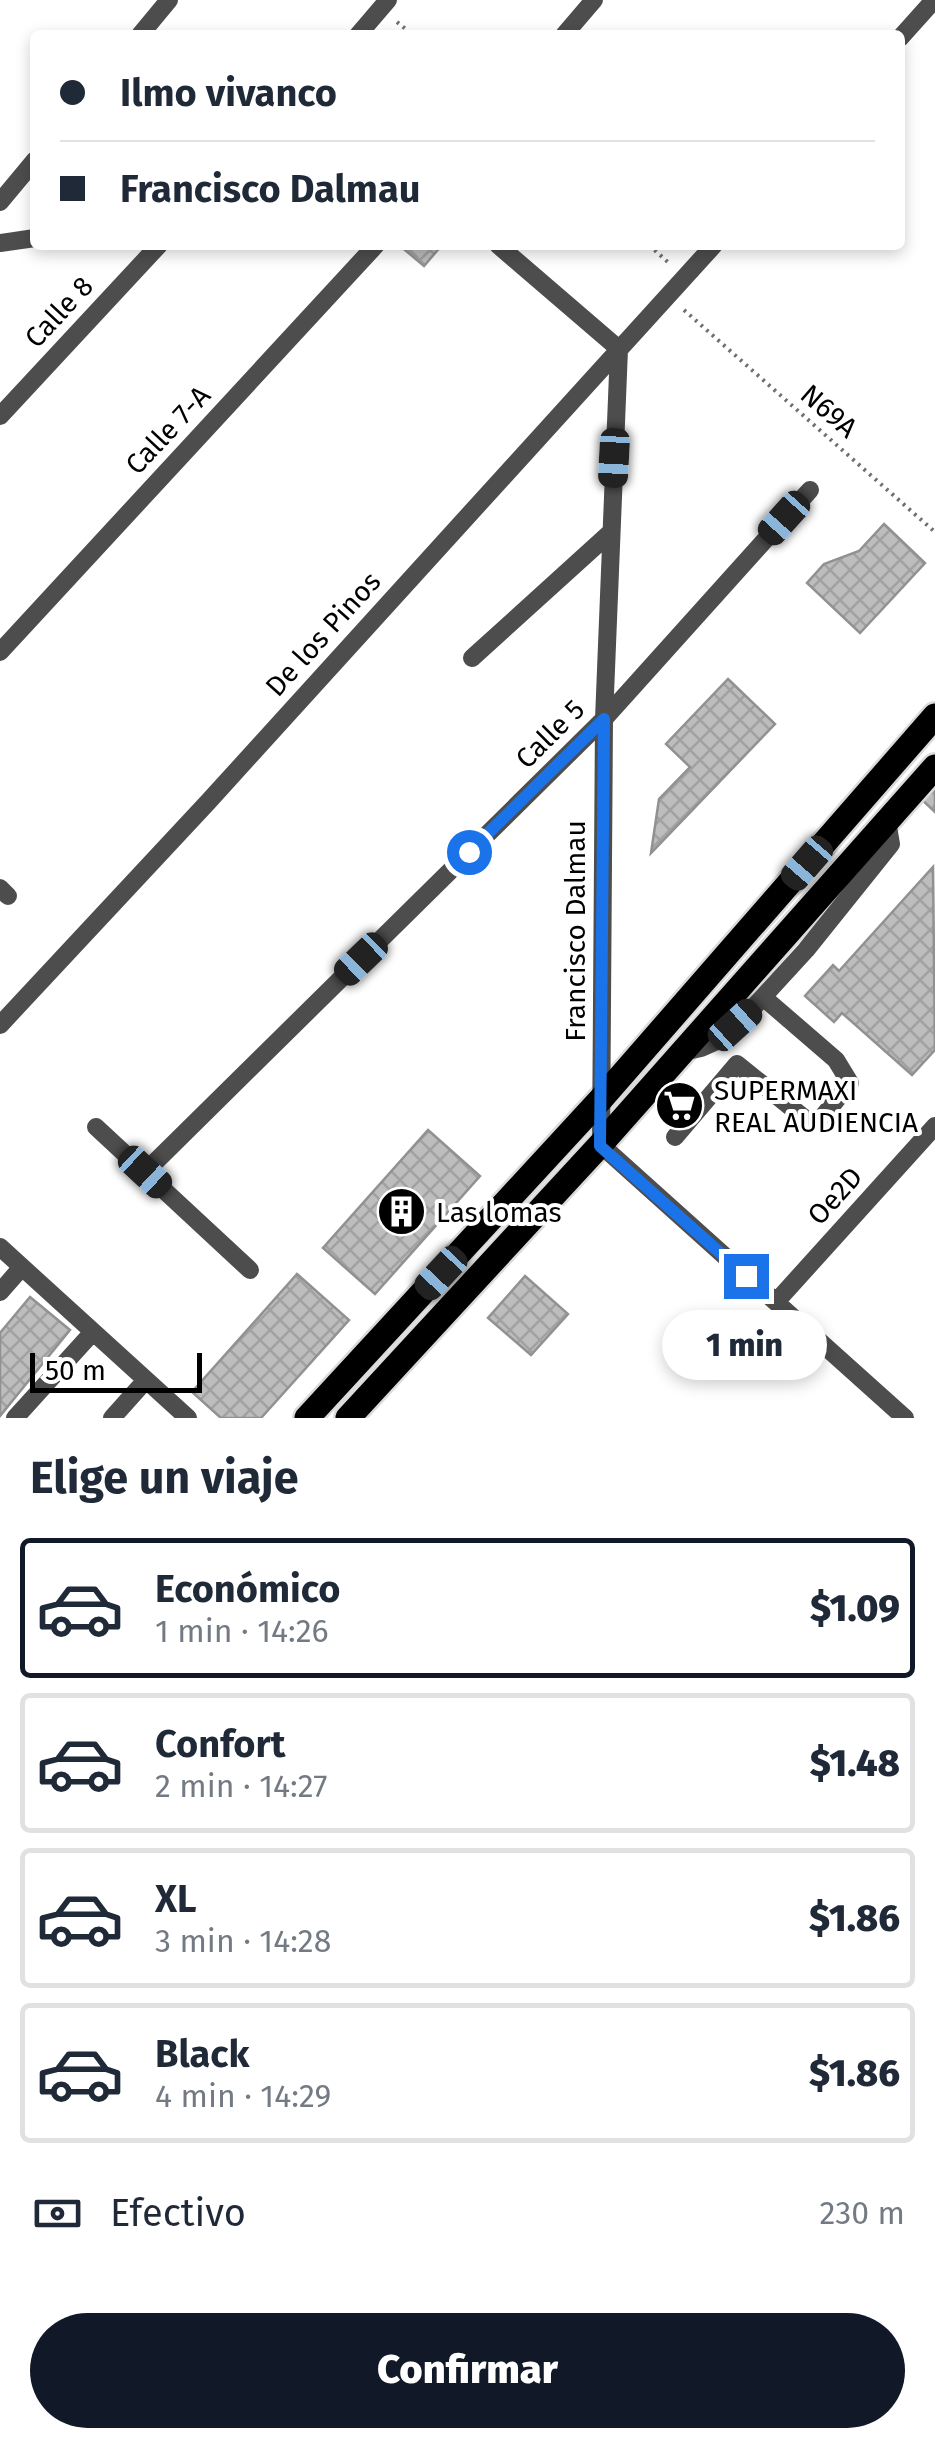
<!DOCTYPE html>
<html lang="es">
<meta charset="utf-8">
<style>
body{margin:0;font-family:"Fira Sans",sans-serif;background:#f6f6f7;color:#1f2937;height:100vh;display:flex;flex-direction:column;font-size:38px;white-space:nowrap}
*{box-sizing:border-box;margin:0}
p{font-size:32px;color:#747a83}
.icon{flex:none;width:55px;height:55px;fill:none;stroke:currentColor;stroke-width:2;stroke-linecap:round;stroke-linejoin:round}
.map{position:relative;height:1418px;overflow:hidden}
.sheet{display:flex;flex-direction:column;background:#fff;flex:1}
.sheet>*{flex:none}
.banner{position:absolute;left:30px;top:30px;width:875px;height:220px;border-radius:10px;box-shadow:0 5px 15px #0003;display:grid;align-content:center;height:220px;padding:0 30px;background:#fff}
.scale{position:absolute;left:30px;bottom:25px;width:172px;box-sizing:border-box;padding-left:10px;border:5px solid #000;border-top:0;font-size:28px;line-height:35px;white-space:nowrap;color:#000;-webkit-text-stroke:8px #fff;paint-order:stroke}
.end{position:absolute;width:45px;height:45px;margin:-22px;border:12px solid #1a73e8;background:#fff;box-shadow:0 0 0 5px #fff}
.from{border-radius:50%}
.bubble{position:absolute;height:70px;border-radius:35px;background:#fff;box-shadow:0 5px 15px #0003;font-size:32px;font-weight:800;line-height:70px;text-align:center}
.car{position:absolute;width:30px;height:60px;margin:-30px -15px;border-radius:12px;box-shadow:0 0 8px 2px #0007;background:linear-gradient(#222 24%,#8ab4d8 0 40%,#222 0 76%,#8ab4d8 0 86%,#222 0)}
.banner b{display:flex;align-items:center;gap:35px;height:95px;font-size:38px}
.banner b+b{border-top:2px solid #e0e1e3}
.banner i{width:25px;height:25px;background:#1f2937}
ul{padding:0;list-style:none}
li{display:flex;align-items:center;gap:30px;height:140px;margin:0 20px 15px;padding:0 10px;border:5px solid #e0e1e3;border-radius:10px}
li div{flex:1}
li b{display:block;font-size:38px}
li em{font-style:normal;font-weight:800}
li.selected{border-color:#111827}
li>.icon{width:90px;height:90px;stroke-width:1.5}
h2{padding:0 30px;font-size:45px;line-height:120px}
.pay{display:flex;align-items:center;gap:25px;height:110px;padding:0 30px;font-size:38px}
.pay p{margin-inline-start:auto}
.primary-button{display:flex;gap:20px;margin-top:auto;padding:20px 30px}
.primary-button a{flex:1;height:115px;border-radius:60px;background:#111827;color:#fff;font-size:40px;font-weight:800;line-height:115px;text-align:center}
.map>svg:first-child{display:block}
.building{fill:url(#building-cross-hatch);stroke:#919191;stroke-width:2.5}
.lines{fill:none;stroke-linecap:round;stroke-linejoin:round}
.major-casing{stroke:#dbdbdb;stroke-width:30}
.path{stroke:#6f6f6f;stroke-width:4;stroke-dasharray:2.5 5;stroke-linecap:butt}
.minor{stroke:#4d4d4d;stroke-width:18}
.major{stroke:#000;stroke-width:25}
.route{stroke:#1a73e8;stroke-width:12}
.labels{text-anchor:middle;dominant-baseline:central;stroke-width:8;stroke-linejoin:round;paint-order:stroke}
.street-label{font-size:28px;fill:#000;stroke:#fff}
.poi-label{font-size:28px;fill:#000;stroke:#fff;text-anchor:start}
</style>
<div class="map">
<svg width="935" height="1418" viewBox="0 0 935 1418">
<defs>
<pattern id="building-cross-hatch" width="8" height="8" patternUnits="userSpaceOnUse" patternTransform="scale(2.5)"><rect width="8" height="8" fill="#bdbdbd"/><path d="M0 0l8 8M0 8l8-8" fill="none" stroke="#a1a1a1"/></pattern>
</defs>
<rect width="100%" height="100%" fill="#fff"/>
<path class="building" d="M409,245H442L424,266L405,250Z
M884,524L925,563L860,633L807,583L824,564L859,551Z
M728,679L775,724L651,853L659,799L690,767L666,744Z
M935,779V812L918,796Z
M933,867L935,1050L912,1075L842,1013L834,1022L805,996L833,965L839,971Z
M428,1130L480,1176L375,1294L323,1248Z
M297,1274L349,1320L261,1418H221L192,1392Z
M525,1276L568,1314L531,1355L488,1318Z
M30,1297L70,1330L0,1416V1333Z"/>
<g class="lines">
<defs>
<path id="major" d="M307,1418L601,1099L935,716
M348,1418L600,1145L935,767"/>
</defs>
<use href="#major" class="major-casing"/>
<path class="path" d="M397,22L413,35
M649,245L671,265
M684,310L935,532"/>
<path class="minor" d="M140,35L169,0
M358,35L388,0
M564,35L594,0
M900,38L934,0
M0,202L35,160
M0,243L35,238
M498,245L619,349L604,719L601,1145L905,1418
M0,416L159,245
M0,652L376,245
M472,658L611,532
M0,888L8,896
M0,1025L208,802L714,245
M683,1052L701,1048L719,1040L751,1010L806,950L891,844L887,821
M96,1127L250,1270
M675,1137L737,1064L808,1121L820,1120L850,1083L836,1060L763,997
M145,1172L604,719L810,490
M0,1247L188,1418
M0,1292L22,1267
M776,1302L935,1126
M15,1418L92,1333
M112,1418L146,1380"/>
<use href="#major" class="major"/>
</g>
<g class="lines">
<path class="route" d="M469,852L604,719L600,1146L746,1276"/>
</g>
<defs>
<symbol id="supermarket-disc" viewBox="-11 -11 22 22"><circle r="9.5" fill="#000" stroke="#fff"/><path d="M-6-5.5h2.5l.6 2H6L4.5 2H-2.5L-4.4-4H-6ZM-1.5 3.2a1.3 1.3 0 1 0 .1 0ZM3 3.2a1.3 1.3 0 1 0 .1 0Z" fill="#fff"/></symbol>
<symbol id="building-disc" viewBox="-11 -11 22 22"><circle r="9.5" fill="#000" stroke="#fff"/><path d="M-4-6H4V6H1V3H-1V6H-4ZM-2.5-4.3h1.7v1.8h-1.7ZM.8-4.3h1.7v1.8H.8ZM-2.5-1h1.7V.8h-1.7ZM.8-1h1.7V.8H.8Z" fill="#fff"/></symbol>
</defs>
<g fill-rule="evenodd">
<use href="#supermarket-disc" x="652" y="1078" width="55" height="55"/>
<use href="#building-disc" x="374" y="1184" width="55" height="55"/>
</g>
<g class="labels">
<g class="street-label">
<text transform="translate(59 312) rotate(-47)">Calle 8</text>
<text transform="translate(829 411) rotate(41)">N69A</text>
<text transform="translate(168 430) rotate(-47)">Calle 7-A</text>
<text transform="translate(323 634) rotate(-48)">De los Pinos</text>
<text transform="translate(550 734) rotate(-45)">Calle 5</text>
<text transform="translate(575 931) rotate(-90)">Francisco Dalmau</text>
<text transform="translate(835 1196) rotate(-48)">Oe2D</text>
</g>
<g class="poi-label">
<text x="714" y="1090">SUPERMAXI<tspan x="714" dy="32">REAL AUDIENCIA</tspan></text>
<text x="436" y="1212">Las lomas</text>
</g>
</g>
</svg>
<div class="scale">50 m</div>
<i class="end from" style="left:469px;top:852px"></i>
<i class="end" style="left:746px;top:1276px"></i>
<div class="bubble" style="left:662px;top:1310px;width:165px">1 min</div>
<i class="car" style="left:614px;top:458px;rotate:183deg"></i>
<i class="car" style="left:784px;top:518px;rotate:222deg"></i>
<i class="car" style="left:807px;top:863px;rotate:221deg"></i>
<i class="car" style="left:361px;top:959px;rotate:226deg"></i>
<i class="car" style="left:735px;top:1025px;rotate:48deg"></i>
<i class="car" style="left:145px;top:1172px;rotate:133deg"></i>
<i class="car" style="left:441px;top:1273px;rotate:223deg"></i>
<div class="banner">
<b><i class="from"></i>Ilmo vivanco</b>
<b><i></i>Francisco Dalmau</b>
</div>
</div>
<section class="sheet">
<h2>Elige un viaje</h2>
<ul>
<li class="selected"><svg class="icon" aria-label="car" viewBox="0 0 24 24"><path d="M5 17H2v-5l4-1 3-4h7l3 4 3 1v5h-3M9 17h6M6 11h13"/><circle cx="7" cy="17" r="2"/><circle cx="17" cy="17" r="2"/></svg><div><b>Económico</b><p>1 min · 14:26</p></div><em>$1.09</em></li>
<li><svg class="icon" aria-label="car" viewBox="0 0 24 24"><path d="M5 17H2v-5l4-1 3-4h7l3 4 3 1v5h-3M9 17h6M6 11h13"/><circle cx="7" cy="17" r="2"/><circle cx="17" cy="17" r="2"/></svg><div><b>Confort</b><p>2 min · 14:27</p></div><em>$1.48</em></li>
<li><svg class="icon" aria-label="car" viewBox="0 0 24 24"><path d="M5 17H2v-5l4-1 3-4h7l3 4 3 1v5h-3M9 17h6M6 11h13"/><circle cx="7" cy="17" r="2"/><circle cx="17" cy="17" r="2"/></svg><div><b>XL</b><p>3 min · 14:28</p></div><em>$1.86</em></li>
<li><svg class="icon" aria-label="car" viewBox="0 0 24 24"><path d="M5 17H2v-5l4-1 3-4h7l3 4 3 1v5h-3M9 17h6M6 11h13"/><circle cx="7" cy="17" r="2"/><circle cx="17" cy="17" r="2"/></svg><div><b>Black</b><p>4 min · 14:29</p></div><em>$1.86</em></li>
</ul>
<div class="pay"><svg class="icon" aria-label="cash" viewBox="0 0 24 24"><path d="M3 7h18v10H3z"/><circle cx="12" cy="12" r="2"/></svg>Efectivo<p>230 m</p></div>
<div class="primary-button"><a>Confirmar</a></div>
</section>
